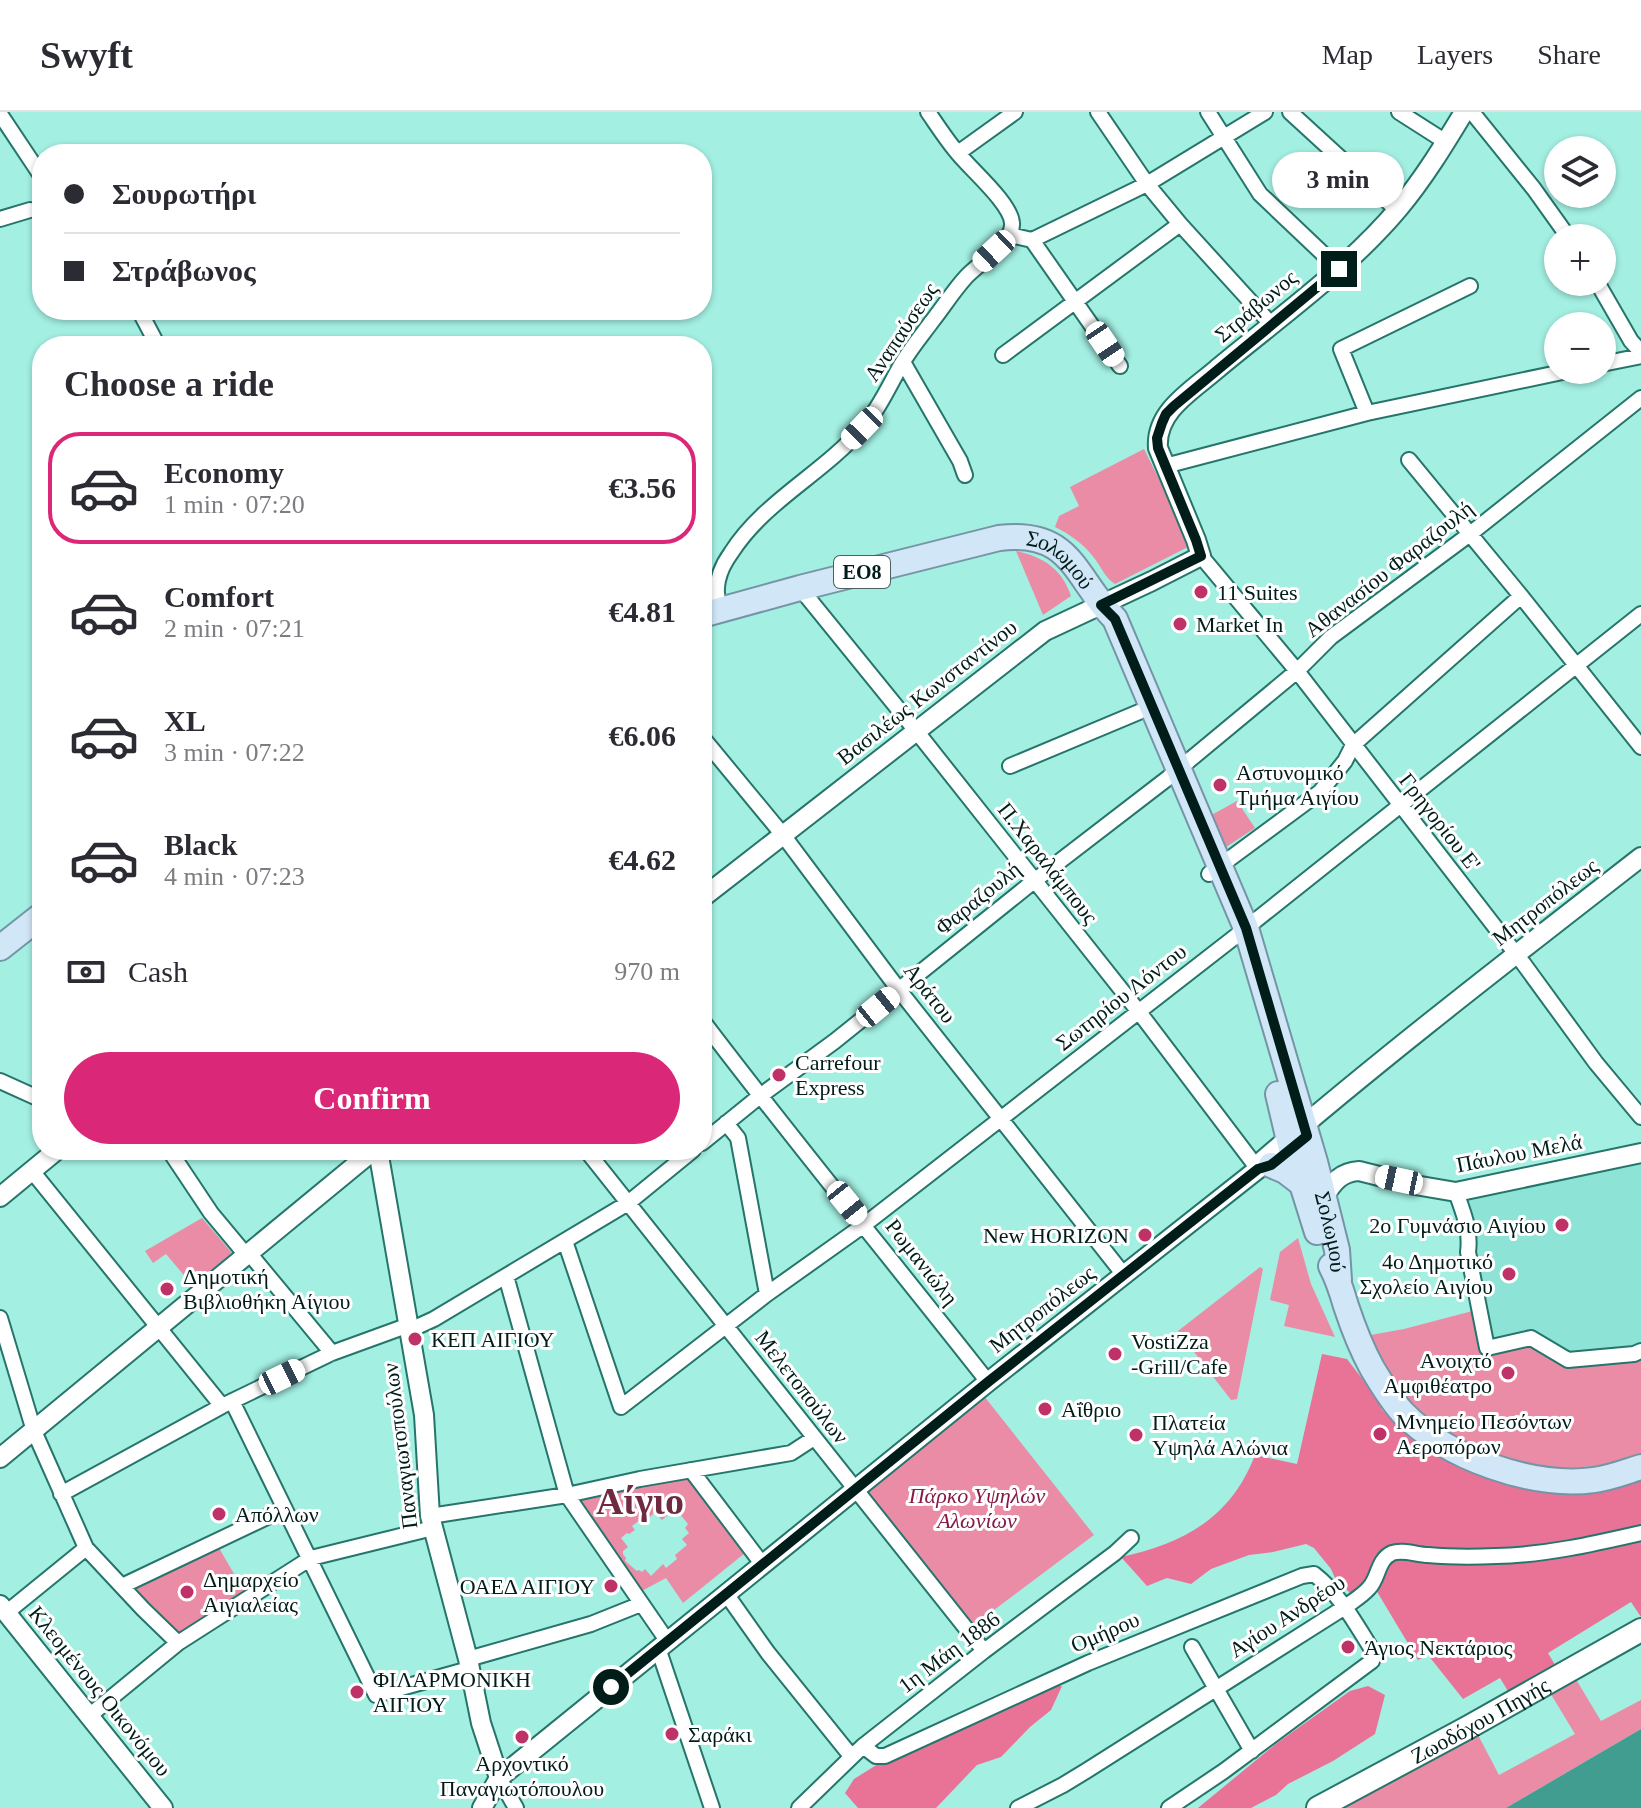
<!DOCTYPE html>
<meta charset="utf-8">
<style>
body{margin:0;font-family:Georgia,serif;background:#f7f7f7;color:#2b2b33;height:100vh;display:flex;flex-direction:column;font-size:30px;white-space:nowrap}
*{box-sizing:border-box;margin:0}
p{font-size:26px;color:#7c7c81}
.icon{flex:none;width:44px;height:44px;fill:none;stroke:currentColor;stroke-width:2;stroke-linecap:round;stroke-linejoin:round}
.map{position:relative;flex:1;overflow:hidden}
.panel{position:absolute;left:32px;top:224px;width:680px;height:824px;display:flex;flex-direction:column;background:#fff;border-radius:32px;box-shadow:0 2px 6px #0004}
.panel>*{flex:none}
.top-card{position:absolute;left:32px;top:32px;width:680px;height:176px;border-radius:32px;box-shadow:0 2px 6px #0004;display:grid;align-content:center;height:176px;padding:0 32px;background:#fff}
.fabs{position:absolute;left:1544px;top:24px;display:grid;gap:16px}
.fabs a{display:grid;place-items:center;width:72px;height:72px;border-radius:50%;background:#fff;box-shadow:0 2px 6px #0004;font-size:40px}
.end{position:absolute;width:36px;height:36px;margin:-18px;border:10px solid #001d19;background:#fff;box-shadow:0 0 0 4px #fff}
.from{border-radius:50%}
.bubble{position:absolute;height:56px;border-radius:28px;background:#fff;box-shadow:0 2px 6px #0004;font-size:26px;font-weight:800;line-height:56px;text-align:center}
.car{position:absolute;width:24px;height:48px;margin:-24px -12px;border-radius:10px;box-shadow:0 0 6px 2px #0007;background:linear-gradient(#fff 24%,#345 0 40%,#fff 0 76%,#345 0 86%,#fff 0)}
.top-card b{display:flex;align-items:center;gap:28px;height:76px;font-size:30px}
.top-card b+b{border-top:2px solid #e1e1e2}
.top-card i{width:20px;height:20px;background:#2b2b33}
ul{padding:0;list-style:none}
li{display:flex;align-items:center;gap:24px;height:112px;margin:0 16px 12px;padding:0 16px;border:4px solid transparent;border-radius:32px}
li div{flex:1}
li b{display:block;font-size:30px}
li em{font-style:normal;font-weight:800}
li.on{border-color:#db2777}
li>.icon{width:72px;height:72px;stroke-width:1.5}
h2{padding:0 32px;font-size:36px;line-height:96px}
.pay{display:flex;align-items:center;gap:20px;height:88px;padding:0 32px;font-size:30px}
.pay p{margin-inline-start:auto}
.cta{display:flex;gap:16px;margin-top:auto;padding:16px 32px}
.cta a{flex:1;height:92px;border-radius:48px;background:#db2777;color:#fff;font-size:32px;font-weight:800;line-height:92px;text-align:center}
header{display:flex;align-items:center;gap:48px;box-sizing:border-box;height:112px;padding:0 40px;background:#fff;border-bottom:2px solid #e1e1e2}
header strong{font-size:38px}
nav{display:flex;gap:44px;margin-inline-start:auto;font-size:28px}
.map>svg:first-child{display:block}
.built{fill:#8de3d5}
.green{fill:#eb8ca6;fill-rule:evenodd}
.forest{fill:#e97397}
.water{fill:#409d90}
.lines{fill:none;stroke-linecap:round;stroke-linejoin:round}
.minor-casing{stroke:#26756b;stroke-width:18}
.tertiary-casing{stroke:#26756b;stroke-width:22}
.secondary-casing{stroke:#26756b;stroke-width:26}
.primary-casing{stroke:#7495a5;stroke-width:28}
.minor{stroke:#fff;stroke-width:14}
.tertiary{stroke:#fff;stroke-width:18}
.secondary{stroke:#fff;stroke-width:22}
.primary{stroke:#d1e6f7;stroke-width:24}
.route{stroke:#001d19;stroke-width:10}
.poi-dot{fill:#be3267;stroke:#fff;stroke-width:3}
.labels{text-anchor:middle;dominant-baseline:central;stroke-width:6;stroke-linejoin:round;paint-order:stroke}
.shield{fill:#fff;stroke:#4c615e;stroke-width:2}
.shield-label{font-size:20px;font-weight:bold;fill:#001d19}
.street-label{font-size:22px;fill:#001d19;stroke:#fff}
.poi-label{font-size:22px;fill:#001d19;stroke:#fff;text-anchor:start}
.park-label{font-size:22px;font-style:italic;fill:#851b45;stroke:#fff}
.town-label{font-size:38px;font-weight:bold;fill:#6f2a41;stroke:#fff}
</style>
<header>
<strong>Swyft</strong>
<nav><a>Map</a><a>Layers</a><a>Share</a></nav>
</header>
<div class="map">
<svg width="1641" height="1696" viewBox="0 0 1641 1696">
<rect width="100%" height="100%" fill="#a3efe2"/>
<path class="built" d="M1641,1051V1232L1632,1236L1570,1242L1493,1229L1466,1087Z"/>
<path class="green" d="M1144,337L1192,433L1115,472C1105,466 1102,456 1095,447C1084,432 1071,423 1055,415L1059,404L1079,394L1070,375Z
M1016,439C1044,445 1062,457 1071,484L1043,503Z
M1237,689L1255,716L1220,739L1206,706Z
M202,1106L232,1141L193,1174L166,1142L153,1151L145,1139Z
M1298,1126L1311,1172L1335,1225L1284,1214L1289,1193L1270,1188L1280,1140Z
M1260,1155L1263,1157L1237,1287L1231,1288L1178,1219Z
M1480,1197L1487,1236L1531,1226L1568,1248L1641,1239V1345L1604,1353L1561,1357L1501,1348L1464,1334L1405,1292L1365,1224L1404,1217Z
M984,1284L1094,1423L974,1513L865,1378Z
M688,1366L745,1441L683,1491L666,1466L638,1481L575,1386ZM658,1397L663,1402L659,1405L662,1408L672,1400L675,1404L679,1401L688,1412L685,1416L689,1421L682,1427L687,1433L675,1443L677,1447L666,1456L663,1452L651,1464L645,1457L642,1460L639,1458L637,1459L625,1449L626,1446L623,1442V1439L628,1435L621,1426L627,1421L629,1422L635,1418L632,1414L644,1405L647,1408Z
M219,1436L244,1479L178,1523L136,1477Z
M1574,1564L1601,1609L1641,1588V1617L1506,1696H1338L1477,1621L1499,1663L1575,1622L1549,1579Z"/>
<path class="forest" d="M1322,1242L1347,1247L1377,1286L1382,1298L1408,1321L1425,1334L1489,1363L1641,1356V1518L1630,1523L1641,1505L1631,1490L1548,1541L1558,1558L1511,1584L1500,1566L1463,1587L1428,1543L1418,1548L1373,1473L1356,1487L1335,1466L1331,1457L1314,1436L1306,1432L1273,1440L1249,1443L1211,1457L1191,1472L1167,1466L1147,1474L1121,1445C1184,1431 1231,1406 1255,1343L1297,1352Z
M1053,1574H1062L1051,1598L1030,1615L1001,1645L977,1653L936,1696H858L845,1681L854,1667L886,1647Z
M1368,1574L1385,1583L1375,1622L1333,1649L1288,1672L1276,1683L1251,1696H1198L1277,1631L1350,1579Z"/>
<path class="water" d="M1641,1617V1696H1506Z"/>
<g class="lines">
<defs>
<path id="minor" d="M1098,0L1147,72L1180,112L1271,212
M1208,0L1260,82L1339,157
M1290,0L1397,98
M1399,0L1446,30
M1472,0L1534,77L1569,126
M0,2L42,65
M958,41L1015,0
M0,107L30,98
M1010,123L1032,128L1147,72L1265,0
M1032,128L1120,254
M1597,170L1631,229L1641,240
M139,198L158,234
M1003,243L1180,112
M903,250L960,349L965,363
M1602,252L1641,244
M1367,301L1341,237L1470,174
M1409,348L1521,484L1641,635
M1165,354L1367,301L1572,258
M1201,444L1297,559L1523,851L1596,951L1641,1005
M800,476L917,620L1139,900L1258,1057
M720,498C713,477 718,459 731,441C764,389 823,362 863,315C879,297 889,274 901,253C910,237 922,223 933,208C944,194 954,178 966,165C979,151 1014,130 1012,111C1011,91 969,56 956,39C946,27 937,13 928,0
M702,625L783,723L899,878L1124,1163
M1010,654L1139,600
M1209,762L1320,680L1345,649L1353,633L1521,484
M702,908C795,1031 893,1149 988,1270
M0,969L42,988
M726,1011L738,1026L767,1182
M702,1031L760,984L835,929L1034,769L1168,666L1297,559L1331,525L1470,422L1641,286
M169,1038L211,1101L246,1143
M586,1038L984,1539
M32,1059L222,1294
M1456,1080C1463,1100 1471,1118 1468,1140L1487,1236L1531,1226L1568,1248L1634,1242L1641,1239
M565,1129L621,1295L767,1182L864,1113L1236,824L1641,502
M249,1141L332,1241
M506,1164L567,1383L668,1530
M0,1206L34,1319L86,1436L143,1497L178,1531
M410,1218L434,1207L628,1091L693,1038
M232,1289L376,1583L469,1557
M691,1358L763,1453
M61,1382L222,1294L332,1241L409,1213
M430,1404L567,1383L640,1367L791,1341L814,1326
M122,1474L284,1397
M727,1483L768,1541L851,1644
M6,1501L86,1436
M1192,1535L1252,1639
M658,1536L712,1696
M468,1547L591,1512L641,1492
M89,1604L178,1531L311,1446L433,1416
M863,1634L876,1644H885L1088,1551L1302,1464L1314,1462C1340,1482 1357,1514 1374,1541L1372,1549L1224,1659L1169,1696
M499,1666L516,1696
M799,1696L863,1634L984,1539L1115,1441L1131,1426
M1018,1696L1063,1673L1086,1659L1345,1495C1353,1489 1362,1484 1369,1476C1379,1466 1377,1448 1392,1441C1403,1437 1417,1443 1428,1443C1450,1445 1474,1445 1496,1444C1545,1443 1593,1432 1641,1421"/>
<path id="tertiary" d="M702,786L1045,519L1152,469L1201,444L1196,428L1158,336C1155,299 1193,278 1217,257C1277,207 1349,156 1399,96C1424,66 1444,33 1464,0
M378,1038L424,1303L430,1404L468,1547L481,1611L499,1666
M0,1085L57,1038
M1324,1085C1333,1070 1341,1060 1359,1059L1415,1073L1456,1080L1641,1041
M0,1346L374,1038
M0,1493L163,1696
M482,1696L499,1666L988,1270L1258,1057L1263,1048C1385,943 1514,844 1641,745"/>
<g id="secondary">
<path id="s1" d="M1318,1696L1467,1616L1641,1518"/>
</g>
<g id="primary">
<path id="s2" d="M702,503L800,476L999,426C1073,417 1074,466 1115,507L1246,816L1315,1050L1337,1138L1339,1168"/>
<path d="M0,836L42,803"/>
<path d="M1278,982L1291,1037L1317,1120"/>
<path d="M1271,1053L1285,1059L1302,1072"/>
<path d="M1331,1154C1338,1167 1342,1180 1346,1194C1353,1215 1361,1236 1372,1256C1381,1271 1391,1288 1403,1301C1447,1346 1532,1376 1594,1368C1610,1366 1625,1360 1641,1355"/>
</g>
</defs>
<use href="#minor" class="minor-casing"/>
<use href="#tertiary" class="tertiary-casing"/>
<use href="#secondary" class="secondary-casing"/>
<use href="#primary" class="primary-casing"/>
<use href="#minor" class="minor"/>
<use href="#tertiary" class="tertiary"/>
<use href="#secondary" class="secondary"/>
<use href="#primary" class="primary"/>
</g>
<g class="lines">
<path class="route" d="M611,1575L988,1270L1258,1057L1271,1053L1307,1024L1246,816L1115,507L1101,493L1201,444L1196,428L1158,336L1157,326L1162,311L1166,302L1174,294L1339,157"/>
</g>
<g class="poi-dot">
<circle cx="1201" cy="480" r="8"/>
<circle cx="1180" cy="512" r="8"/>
<circle cx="1220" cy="673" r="8"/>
<circle cx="779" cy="963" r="8"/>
<circle cx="1562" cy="1113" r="8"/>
<circle cx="1145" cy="1123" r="8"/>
<circle cx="1509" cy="1162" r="8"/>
<circle cx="167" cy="1177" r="8"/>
<circle cx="415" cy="1227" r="8"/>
<circle cx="1115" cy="1242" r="8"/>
<circle cx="1508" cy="1261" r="8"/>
<circle cx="1045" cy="1297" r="8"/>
<circle cx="1380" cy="1322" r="8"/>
<circle cx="1136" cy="1323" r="8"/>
<circle cx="219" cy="1402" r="8"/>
<circle cx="611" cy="1474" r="8"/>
<circle cx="187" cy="1480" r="8"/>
<circle cx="1348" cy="1535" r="8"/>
<circle cx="357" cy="1580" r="8"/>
<circle cx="672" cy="1622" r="8"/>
<circle cx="522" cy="1625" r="8"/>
</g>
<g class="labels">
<rect class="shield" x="834" y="444" width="56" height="32" rx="6"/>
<g class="shield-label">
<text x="862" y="460">ΕΟ8</text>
</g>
<g class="street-label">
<text transform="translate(1256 194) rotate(-40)">Στράβωνος</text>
<text transform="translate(901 220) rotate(-56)">Αναπαύσεως</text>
<text stroke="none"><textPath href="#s2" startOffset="376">Σολωμού</textPath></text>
<text transform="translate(1389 457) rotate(-38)">Αθανασίου Φαραζουλή</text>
<text transform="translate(927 580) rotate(-38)">Βασιλέως Κωνσταντίνου</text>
<text transform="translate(1440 710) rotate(52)">Γρηγορίου Ε'</text>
<text transform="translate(1048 751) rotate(52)">Π.Χαραλάμπους</text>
<text transform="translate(978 786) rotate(-39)">Φαραζουλή</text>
<text transform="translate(1545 790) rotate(-38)">Μητροπόλεως</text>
<text transform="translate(930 881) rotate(52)">Αράτου</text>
<text transform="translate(1121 885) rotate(-38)">Σωτηρίου Λόντου</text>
<text transform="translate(1519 1041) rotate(-11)">Πάυλου Μελά</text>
<text stroke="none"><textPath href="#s2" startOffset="1110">Σολωμού</textPath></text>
<text transform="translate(922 1150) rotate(52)">Ρωμανιώλη</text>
<text transform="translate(1042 1197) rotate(-38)">Μητροπόλεως</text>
<text transform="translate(802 1275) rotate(52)">Μελετοπούλων</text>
<text transform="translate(400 1334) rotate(-97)">Παναγιωτοπούλων</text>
<text transform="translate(1287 1504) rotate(-33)">Αγίου Ανδρέου</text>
<text transform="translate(1105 1520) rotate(-23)">Ομήρου</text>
<text transform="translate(949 1540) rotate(-37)">1η Μάη 1886</text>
<text transform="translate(100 1579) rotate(51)">Κλεομένους Οικονόμου</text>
<text stroke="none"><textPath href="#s1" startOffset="184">Ζωοδόχου Πηγής</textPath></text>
</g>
<g class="poi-label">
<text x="1217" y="480">11 Suites</text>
<text x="1196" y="512">Market In</text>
<text x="1236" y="660">Αστυνομικό<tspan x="1236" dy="25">Τμήμα Αιγίου</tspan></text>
<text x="795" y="950">Carrefour<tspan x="795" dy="25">Express</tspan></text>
<text x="1546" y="1113" text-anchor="end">2ο Γυμνάσιο Αιγίου</text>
<text x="1129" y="1123" text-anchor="end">New HORIZON</text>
<text x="1493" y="1149" text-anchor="end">4ο Δημοτικό<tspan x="1493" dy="25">Σχολείο Αιγίου</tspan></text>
<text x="183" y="1164">Δημοτική<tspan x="183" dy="25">Βιβλιοθήκη Αίγιου</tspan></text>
<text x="431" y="1227">ΚΕΠ ΑΙΓΙΟΥ</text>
<text x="1131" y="1229">VostiZza<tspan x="1131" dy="25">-Grill/Cafe</tspan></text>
<text x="1492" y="1248" text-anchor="end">Aνοιχτό<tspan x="1492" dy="25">Aμφιθέατρο</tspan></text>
<text x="1061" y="1297">Αΐθριο</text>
<text x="1396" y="1309">Μνημείο Πεσόντων<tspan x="1396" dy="25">Αεροπόρων</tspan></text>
<text x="1152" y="1310">Πλατεία<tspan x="1152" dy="25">Υψηλά Αλώνια</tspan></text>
<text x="235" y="1402">Απόλλων</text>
<text x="203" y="1467">Δημαρχείο<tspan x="203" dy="25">Αιγιαλείας</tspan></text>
<text x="595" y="1474" text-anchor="end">ΟΑΕΔ ΑΙΓΙΟΥ</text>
<text x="1364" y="1535">Άγιος Νεκτάριος</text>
<text x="373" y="1567">ΦΙΛΑΡΜΟΝΙΚΗ<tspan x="373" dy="25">ΑΙΓΙΟΥ</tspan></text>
<text x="688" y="1622">Σαράκι</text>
<text x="522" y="1651" text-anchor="middle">Αρχοντικό<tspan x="522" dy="25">Παναγιωτόπουλου</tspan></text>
</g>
<g class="park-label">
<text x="977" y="1383">Πάρκο Υψηλών<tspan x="977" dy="25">Αλωνίων</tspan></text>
</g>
<g class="town-label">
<text x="640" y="1389">Αίγιο</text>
</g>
</g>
</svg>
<div class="fabs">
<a><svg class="icon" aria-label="layers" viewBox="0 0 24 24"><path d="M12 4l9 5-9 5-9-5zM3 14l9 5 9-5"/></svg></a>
<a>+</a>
<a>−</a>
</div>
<i class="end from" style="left:611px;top:1575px"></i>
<i class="end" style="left:1339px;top:157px"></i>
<div class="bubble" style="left:1272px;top:40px;width:132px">3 min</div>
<i class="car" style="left:994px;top:139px;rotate:227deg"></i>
<i class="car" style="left:1105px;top:232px;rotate:146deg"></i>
<i class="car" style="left:862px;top:316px;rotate:224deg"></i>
<i class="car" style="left:878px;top:895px;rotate:51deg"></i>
<i class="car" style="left:1399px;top:1068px;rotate:282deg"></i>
<i class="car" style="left:847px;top:1091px;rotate:141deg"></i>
<i class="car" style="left:282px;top:1265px;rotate:64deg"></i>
<div class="top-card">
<b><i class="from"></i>Σουρωτήρι</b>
<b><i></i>Στράβωνος</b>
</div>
<section class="panel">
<h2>Choose a ride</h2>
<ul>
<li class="on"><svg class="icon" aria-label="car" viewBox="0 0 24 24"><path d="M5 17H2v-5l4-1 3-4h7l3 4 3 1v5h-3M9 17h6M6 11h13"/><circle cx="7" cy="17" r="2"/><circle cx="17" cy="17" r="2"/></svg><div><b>Economy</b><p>1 min · 07:20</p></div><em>€3.56</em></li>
<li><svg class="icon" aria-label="car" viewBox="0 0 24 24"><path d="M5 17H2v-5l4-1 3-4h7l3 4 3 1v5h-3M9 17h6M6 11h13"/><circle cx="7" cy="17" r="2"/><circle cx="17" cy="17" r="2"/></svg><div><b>Comfort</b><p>2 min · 07:21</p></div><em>€4.81</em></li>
<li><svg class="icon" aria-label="car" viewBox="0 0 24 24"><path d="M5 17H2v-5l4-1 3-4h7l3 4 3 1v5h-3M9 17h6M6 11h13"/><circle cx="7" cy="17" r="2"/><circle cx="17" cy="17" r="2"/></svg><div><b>XL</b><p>3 min · 07:22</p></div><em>€6.06</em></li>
<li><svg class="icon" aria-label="car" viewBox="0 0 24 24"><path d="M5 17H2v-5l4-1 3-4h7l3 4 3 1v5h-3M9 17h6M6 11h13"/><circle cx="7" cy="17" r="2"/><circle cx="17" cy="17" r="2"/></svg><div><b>Black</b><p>4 min · 07:23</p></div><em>€4.62</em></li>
</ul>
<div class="pay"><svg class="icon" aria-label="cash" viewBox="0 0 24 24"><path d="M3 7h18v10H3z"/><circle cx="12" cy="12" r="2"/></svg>Cash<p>970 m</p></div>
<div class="cta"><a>Confirm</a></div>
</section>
</div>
